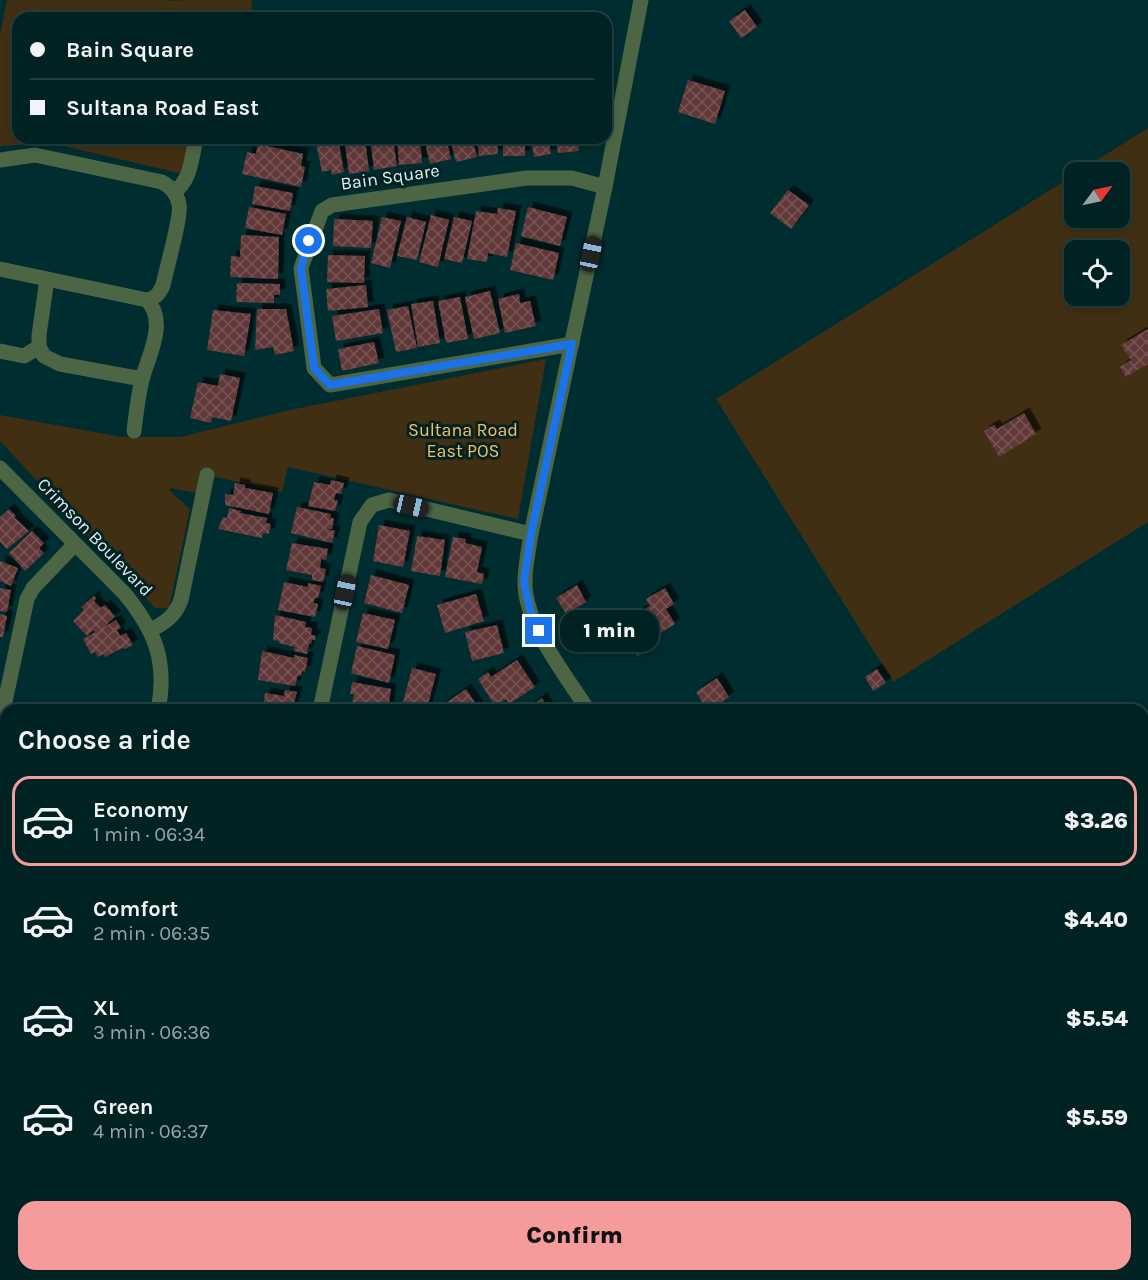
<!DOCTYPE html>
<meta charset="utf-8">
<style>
body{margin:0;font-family:Karla,sans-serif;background:#0e2f30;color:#f1f3f6;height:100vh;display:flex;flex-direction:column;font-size:22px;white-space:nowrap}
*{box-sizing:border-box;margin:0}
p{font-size:20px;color:#95a4a6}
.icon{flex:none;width:33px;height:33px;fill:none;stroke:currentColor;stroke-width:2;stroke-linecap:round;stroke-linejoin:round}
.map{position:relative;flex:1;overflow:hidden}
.side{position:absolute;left:0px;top:704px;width:1149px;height:578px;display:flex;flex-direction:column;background:#002223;border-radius:18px 18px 0 0;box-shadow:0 3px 9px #0003,0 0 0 2px #223f41}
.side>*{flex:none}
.top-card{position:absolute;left:12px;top:12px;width:600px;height:132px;border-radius:18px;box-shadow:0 3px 9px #0003,0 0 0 2px #223f41;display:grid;align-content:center;height:132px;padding:0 18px;background:#002223}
.needle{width:39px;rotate:57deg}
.controls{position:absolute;left:1064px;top:162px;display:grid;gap:12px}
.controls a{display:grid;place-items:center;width:66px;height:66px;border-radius:12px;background:#002223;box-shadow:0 3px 9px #0003,0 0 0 2px #223f41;font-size:30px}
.end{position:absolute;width:27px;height:27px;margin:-14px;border:8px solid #1a73e8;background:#fff;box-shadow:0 0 0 3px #fff}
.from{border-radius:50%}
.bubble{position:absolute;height:42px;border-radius:18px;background:#002223;box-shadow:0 3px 9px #0003,0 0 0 2px #223f41;font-size:20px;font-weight:800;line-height:42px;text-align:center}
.car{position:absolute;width:18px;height:36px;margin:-18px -9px;border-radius:8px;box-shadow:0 0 4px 2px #0007;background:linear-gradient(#222 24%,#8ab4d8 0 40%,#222 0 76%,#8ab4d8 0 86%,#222 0)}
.top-card b{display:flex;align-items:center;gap:21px;height:57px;font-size:22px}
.top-card b+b{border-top:2px solid #223f41}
.top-card i{width:15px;height:15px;background:#f1f3f6}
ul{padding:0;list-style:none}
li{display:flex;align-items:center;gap:18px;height:90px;margin:0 12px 9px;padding:0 6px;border:3px solid transparent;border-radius:18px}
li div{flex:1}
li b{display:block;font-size:22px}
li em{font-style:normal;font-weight:800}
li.on{border-color:#f59b9c}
li>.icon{width:54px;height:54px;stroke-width:1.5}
h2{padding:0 18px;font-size:27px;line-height:72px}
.action{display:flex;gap:12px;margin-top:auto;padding:12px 18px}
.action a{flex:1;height:69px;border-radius:18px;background:#f59b9c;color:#111;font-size:24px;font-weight:800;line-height:69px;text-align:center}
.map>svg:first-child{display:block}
.green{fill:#402f12;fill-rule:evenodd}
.building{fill:url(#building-cross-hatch);filter:url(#shadow)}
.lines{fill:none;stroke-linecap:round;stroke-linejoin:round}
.minor{stroke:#4c6645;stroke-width:15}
.tertiary{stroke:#4c6645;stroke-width:15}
.secondary{stroke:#608a55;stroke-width:15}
.route{stroke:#1a73e8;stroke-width:8}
.labels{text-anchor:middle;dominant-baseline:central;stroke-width:6;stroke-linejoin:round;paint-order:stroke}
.street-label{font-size:18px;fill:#d4f0f1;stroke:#042223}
.park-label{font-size:18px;fill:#f8c05f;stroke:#042223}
</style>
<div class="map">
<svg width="1148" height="1280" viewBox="0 0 1148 1280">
<defs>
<pattern id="building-cross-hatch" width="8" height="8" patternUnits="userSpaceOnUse" patternTransform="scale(1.5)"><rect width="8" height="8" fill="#613738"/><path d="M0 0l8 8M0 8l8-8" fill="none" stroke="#775455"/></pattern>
<filter id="shadow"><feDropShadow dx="5.5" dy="-5.5" stdDeviation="0" flood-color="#0009"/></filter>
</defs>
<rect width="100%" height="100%" fill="#002d2f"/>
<path class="green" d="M7,0H174L160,2L185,0H252L251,18H18V138H196L187,175L51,143L0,146V35Z
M1148,128V522L893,682L716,399L1074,175V218H1119V172H1078ZM1074,250H1119V296H1074Z
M546,359L518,519L288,467L282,492L207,475L203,494L171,488L169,490L190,509L169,608H155L0,441V415L122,437H180L290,410Z"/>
<path class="building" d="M745,10L757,27L741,38L729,21Z
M688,80L725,91L715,124L678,112Z
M315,138H338L344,172L332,175L331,170L322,172Z
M344,138H365L369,171L349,174Z
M370,138H393L397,166L374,170Z
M397,138H420L422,163L399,165Z
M424,138H446L451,159L430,164Z
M450,138H472L477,157L456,162Z
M477,138H497L498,154L479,156Z
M503,138H525V156H503Z
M531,138H548L551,154L534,157Z
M556,138H577L579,151L558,153Z
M258,144L303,154L301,166L305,167L301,187L242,174L247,152L256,154Z
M255,186L293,193L290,211L252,204Z
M788,190L809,205L791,229L770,213Z
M249,207L286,214L282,235L245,228Z
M528,207L567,217L560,246L521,236Z
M498,208L516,211L507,257L488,253L487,262L467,259L476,211L497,214Z
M431,215L449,220L438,267L419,262Z
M382,217L401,221L390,268L371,263Z
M407,217L426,222L417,260L397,256Z
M454,217L472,221L462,263L444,259Z
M334,219L373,221L371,248L333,246Z
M241,235L279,237L278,279L230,277L231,256L240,257Z
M516,243L559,253L553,280L510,270Z
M328,255L365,256L364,283L327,282Z
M237,283L280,284V295H274V303L236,302Z
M366,285L368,307L328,311L326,289Z
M490,291L500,333L474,339L465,297Z
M519,294L520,303L530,301L536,326L505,333L498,299Z
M460,297L468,339L446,343L438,301Z
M433,301L440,343L418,347L411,304Z
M408,306L417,348L396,352L387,310Z
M257,309H286L294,351L275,355L273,347L255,350Z
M379,309L383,333L336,341L332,316Z
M213,310L251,314L244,356L207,350Z
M1148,329V364L1126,377L1120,367L1131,360L1121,345Z
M374,342L379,363L342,371L338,349Z
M220,374L240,378L231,421L212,417L211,423L190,418L198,382L218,386Z
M1024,413L1036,434L999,457L984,431L994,425L997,429Z
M331,480L344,483L341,494L336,493L334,500H338L335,511L308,506L314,482L330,485Z
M235,483L245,485V488L273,493L269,514L225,505V494L233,495Z
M297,507L331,514L330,517L334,519L332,529H327L335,531L332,543L291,533Z
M229,508L241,511L240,513L267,518L266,523L271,524L269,534L263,533L262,538L218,529L223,517L227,518Z
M9,509L16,516L14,517L29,531L7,549L0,542V517Z
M379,525L410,531L403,567L373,561Z
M32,531L44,543L39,548L44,553L25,571L9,553Z
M417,536L445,540L440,576L411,571Z
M453,537L466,539L465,543L482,547L477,572L484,574L482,584L445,577Z
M292,543L328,549L326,560L321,559L320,568L326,569L323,582L312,580V575L286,570Z
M0,561L18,568L11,586L0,581Z
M371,575L409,585L402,613L364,603Z
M284,582L308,587V583L321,586L318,598H315L313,603L318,604L315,617L278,610Z
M577,585L586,602L566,614L556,598Z
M0,588L11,590L7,612L0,611Z
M665,588L674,604L666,609L675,624L645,642L649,649L637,656L628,641L621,645L612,628L650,606L646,599Z
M476,594L484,621L445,633L437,605Z
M94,596L96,598L94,601L101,608L105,605L115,616L104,627L116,620L121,628L117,630L120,636L126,633L133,645L125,649L122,648L105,657L104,654L98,657L95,652L91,654L83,639L95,632L93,630L87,636L73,621L84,610L81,607Z
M363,613L395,620L388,649L356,642Z
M0,614L7,616L3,637H0Z
M275,615L306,622L305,627L312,628L311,635L316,636L315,640H312L311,644L309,643L307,654L294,651L295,647L279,643V641L273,640Z
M497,625L504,653L472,661L465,632Z
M357,646L395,655L389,683L351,673Z
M262,651L294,658V655L308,658L305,672L302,671L301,676L298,675L295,686L258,680Z
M517,660L535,687L509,704L506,699L495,706L478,679L488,672L491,677Z
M412,668L436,674L427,708L403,702Z
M877,669L886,683L873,691L865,677Z
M717,678L729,697L711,710H707L696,692Z
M352,682L391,689L388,710H351L354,694H350Z
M466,689L480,710H436Z
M285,690L297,692L292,710H263L265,693L284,696Z
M542,698L549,710H524Z
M359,1275H431V1280H358Z
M481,1275H539L540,1280H482Z"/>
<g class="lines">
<path class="minor" d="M0,160L35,155L162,182C171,187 177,193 179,204C182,215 166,270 163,285C160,293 156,298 147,300L0,269
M174,192C191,181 192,156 196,138
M47,279L39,335V347L44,356L60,364L142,379
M572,344L330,385L314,368L301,268L322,211L332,205L527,178H572L605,187
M0,351L24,356L39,347
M134,431C136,414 138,396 142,380C148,356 168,322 147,300
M0,468L124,593C154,629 168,661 158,710
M151,630C166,622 175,616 181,600L207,475
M320,710L360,522L372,505L389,500L531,534
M0,725L27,599L33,588L75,544
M0,857L6,858
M0,1098L6,1094"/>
<path class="tertiary" d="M588,710C565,674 524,624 525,581C525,565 529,549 531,534L605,187L641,0"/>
<path class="secondary" d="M1143,750L1148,747
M0,1134L6,1133"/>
</g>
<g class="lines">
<path class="route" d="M309,241L301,268L314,368L330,385L572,344L531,534L524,582L531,614L539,631"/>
</g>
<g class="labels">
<g class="street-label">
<text transform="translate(390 177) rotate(-8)">Bain Square</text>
<text transform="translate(95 537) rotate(46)">Crimson Boulevard</text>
</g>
<g class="park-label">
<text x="463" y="430">Sultana Road<tspan x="463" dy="21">East POS</tspan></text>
</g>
</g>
</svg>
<div class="controls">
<a><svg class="needle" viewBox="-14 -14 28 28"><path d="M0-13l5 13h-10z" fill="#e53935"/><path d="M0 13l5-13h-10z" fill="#95a4a6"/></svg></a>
<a><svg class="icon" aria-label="locate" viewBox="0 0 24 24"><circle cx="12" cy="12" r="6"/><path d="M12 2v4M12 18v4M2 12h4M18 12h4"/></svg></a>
</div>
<i class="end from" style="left:309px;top:241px"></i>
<i class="end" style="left:539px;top:631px"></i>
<div class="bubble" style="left:560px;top:610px;width:99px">1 min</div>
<i class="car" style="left:591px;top:254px;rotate:12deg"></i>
<i class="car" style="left:411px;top:506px;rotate:103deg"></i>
<i class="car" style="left:345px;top:592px;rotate:12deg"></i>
<div class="top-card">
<b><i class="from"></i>Bain Square</b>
<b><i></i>Sultana Road East</b>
</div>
<section class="side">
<h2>Choose a ride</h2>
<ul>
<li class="on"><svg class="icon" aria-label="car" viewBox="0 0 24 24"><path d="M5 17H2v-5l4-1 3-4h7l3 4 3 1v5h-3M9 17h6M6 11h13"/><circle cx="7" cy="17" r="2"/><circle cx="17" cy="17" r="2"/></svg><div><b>Economy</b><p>1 min · 06:34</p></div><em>$3.26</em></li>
<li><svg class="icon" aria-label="car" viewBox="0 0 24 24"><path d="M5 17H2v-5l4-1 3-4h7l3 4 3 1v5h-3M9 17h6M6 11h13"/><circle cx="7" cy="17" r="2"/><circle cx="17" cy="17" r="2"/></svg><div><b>Comfort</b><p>2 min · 06:35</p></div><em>$4.40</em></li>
<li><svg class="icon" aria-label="car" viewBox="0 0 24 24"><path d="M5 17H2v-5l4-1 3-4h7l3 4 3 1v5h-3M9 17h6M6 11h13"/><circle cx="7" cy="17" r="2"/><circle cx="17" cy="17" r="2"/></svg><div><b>XL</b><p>3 min · 06:36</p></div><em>$5.54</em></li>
<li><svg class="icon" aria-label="car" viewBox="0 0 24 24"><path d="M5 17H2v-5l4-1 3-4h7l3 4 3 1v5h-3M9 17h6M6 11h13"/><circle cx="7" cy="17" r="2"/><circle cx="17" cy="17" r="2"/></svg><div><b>Green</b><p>4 min · 06:37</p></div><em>$5.59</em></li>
</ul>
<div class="action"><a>Confirm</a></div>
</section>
</div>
